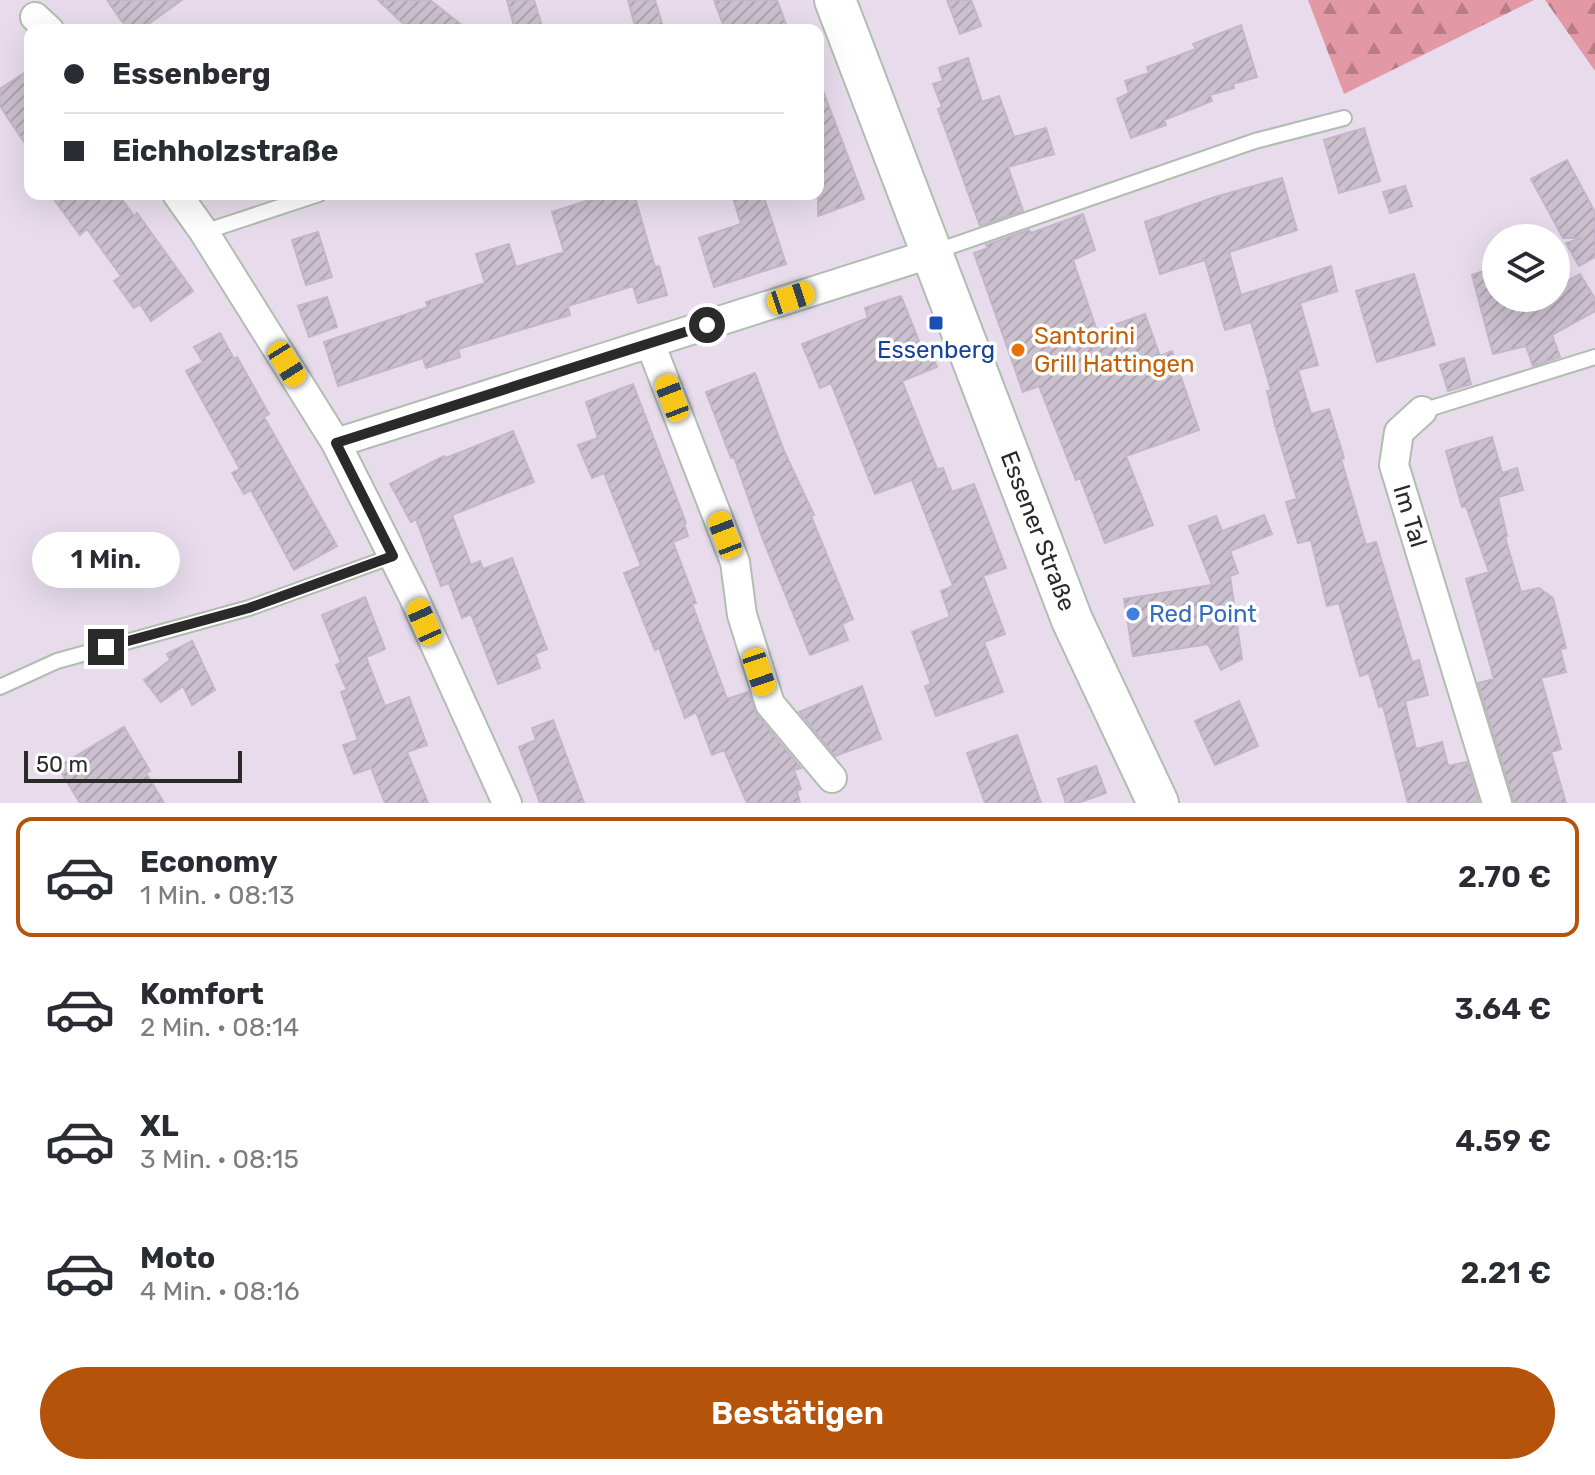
<!DOCTYPE html>
<html lang="de">
<meta charset="utf-8">
<style>
body{margin:0;font-family:Rubik,sans-serif;background:#f7f7f7;color:#2b2b33;height:100vh;display:flex;flex-direction:column;font-size:30px;white-space:nowrap}
*{box-sizing:border-box;margin:0}
p{font-size:26px;color:#7c7c81}
.icon{flex:none;width:44px;height:44px;fill:none;stroke:currentColor;stroke-width:2;stroke-linecap:round;stroke-linejoin:round}
.map{position:relative;height:803px;overflow:hidden}
.details{display:flex;flex-direction:column;background:#fff;flex:1}
.details>*{flex:none}
.hud{position:absolute;left:24px;top:24px;width:800px;height:176px;border-radius:16px;box-shadow:0 8px 32px #0002;display:grid;align-content:center;height:176px;padding:0 40px;background:#fff}
.fabs{position:absolute;left:1482px;top:224px;display:grid;gap:16px}
.fabs a{display:grid;place-items:center;width:88px;height:88px;border-radius:50%;background:#fff;box-shadow:0 8px 32px #0002;font-size:40px}
.scale{position:absolute;left:24px;bottom:20px;width:218px;box-sizing:border-box;padding-left:8px;border:4px solid #2a2a2a;border-top:0;font-size:22px;line-height:28px;white-space:nowrap;color:#2a2a2a;-webkit-text-stroke:6px #fff;paint-order:stroke}
.end{position:absolute;width:36px;height:36px;margin:-18px;border:10px solid #2a2a2a;background:#fff;box-shadow:0 0 0 4px #fff}
.from{border-radius:50%}
.bubble{position:absolute;height:56px;border-radius:28px;background:#fff;box-shadow:0 8px 32px #0002;font-size:26px;font-weight:600;line-height:56px;text-align:center}
.car{position:absolute;width:24px;height:48px;margin:-24px -12px;border-radius:10px;box-shadow:0 0 6px 2px #0007;background:linear-gradient(#f5c518 24%,#345 0 40%,#f5c518 0 76%,#345 0 86%,#f5c518 0)}
.hud b{display:flex;align-items:center;gap:28px;height:76px;font-size:30px}
.hud b+b{border-top:2px solid #e1e1e2}
.hud i{width:20px;height:20px;background:#2b2b33}
ul{padding:14px 0 0;list-style:none}
li{display:flex;align-items:center;gap:24px;height:120px;margin:0 16px 12px;padding:0 24px;border:4px solid transparent;border-radius:16px}
li div{flex:1}
li b{display:block;font-size:30px}
li em{font-style:normal;font-weight:600}
li.current{border-color:#b45309}
li>.icon{width:72px;height:72px;stroke-width:1.5}
.cta{display:flex;gap:16px;margin-top:auto;padding:16px 40px}
.cta a{flex:1;height:92px;border-radius:48px;background:#b45309;color:#fff;font-size:32px;font-weight:600;line-height:92px;text-align:center}
.map>svg:first-child{display:block}
.forest{fill:url(#forest-firs)}
.building{fill:url(#building-hatch);stroke:#c4b5c8;stroke-width:2}
.lines{fill:none;stroke-linecap:round;stroke-linejoin:round}
.lane-casing{stroke:#b0beb0;stroke-width:18}
.street-casing{stroke:#b0beb0;stroke-width:32}
.secondary-casing{stroke:#b0beb0;stroke-width:44}
.lane{stroke:#fff;stroke-width:14}
.street{stroke:#fff;stroke-width:28}
.secondary{stroke:#fff;stroke-width:40}
.route{stroke:#2a2a2a;stroke-width:10}
.transit-dot{fill:#1a4fb4;stroke:#fff;stroke-width:3}
.food-dot{fill:#e8710a;stroke:#fff;stroke-width:3}
.shop-dot{fill:#3f7fe0;stroke:#fff;stroke-width:3}
.labels{text-anchor:middle;dominant-baseline:central;stroke-width:7;stroke-linejoin:round;paint-order:stroke}
.food-label{font-size:24px;fill:#c56008;stroke:#fff;text-anchor:start}
.transit-label{font-size:24px;fill:#164399;stroke:#fff}
.street-label{font-size:24px;fill:#2a2a2a;stroke:#fff}
.shop-label{font-size:24px;fill:#366cbe;stroke:#fff;text-anchor:start}
</style>
<div class="map">
<svg width="1595" height="803" viewBox="0 0 1595 803">
<defs>
<pattern id="forest-firs" width="22" height="20" patternUnits="userSpaceOnUse" patternTransform="scale(2)"><rect width="22" height="20" fill="#e398a6"/><path d="M5 1l3.5 6h-7zM16 11l3.5 6h-7z" fill="#b87c87"/></pattern>
<pattern id="building-hatch" width="6" height="6" patternUnits="userSpaceOnUse" patternTransform="scale(2)"><rect width="6" height="6" fill="#cbc0ce"/><path d="M-1 1l2-2M0 6l6-6M5 7l2-2" fill="none" stroke="#aea5b1"/></pattern>
</defs>
<rect width="100%" height="100%" fill="#e8dcec"/>
<path class="forest" d="M1308,0H1534L1344,94Z
M1545,0H1595V71Z"/>
<path class="building" d="M107,0H182L140,30H128Z
M378,0H430L468,30H410Z
M507,0H534L543,30H515Z
M628,0H655L664,30H636Z
M714,0H777L788,30H725Z
M947,0H971L981,26L960,34Z
M1241,25L1257,77L1233,84L1234,88L1210,95L1212,101L1164,120L1166,125L1131,138L1117,99L1129,93L1125,81L1149,73L1147,67L1196,49L1193,44Z
M968,58L982,102L999,96L1014,137L1046,128L1054,154L1008,167L1023,211L980,226L938,109L942,107L933,84L943,81L939,68Z
M30,69V151L0,106V89Z
M818,83H820L864,199L818,216Z
M1364,128L1380,181L1339,193L1324,140Z
M1567,160L1595,212V257L1579,266L1566,243L1582,238H1563L1531,179Z
M1282,178L1297,230L1229,252L1241,295L1331,266L1337,291L1300,303L1318,365L1298,370L1311,414L1329,409L1344,458L1341,459L1366,545L1376,542L1412,662L1419,660L1428,695L1405,701L1416,749L1442,742L1448,766L1467,762L1479,803H1408L1383,706L1379,707L1369,673L1360,676L1339,603L1327,606L1311,540L1298,543L1286,502L1297,499L1275,425L1267,391L1271,390L1251,322L1225,330L1205,260L1160,274L1145,222L1215,197Z
M1405,186L1412,206L1390,213L1383,192Z
M50,194H118L134,216L137,213L193,291L151,321L140,304L134,308L114,281L121,276L87,229L80,235Z
M608,194H634L655,267L659,266L667,295L638,303L633,286L568,306L570,315L458,349L460,357L426,368L423,358L338,386L324,342L428,307L426,302L485,283L476,254L509,244L516,267L564,252L552,212Z
M732,194H763L786,264L714,287L699,238L741,224Z
M1083,214L1095,250L1073,260L1097,331L1145,314L1160,356L1172,351L1199,430L1126,456L1153,525L1105,543L1080,478L1076,480L1039,386L1023,392L974,253L988,248L986,245L1029,230L1031,233Z
M318,232L332,277L306,285L292,240Z
M1496,267V298H1556V287L1580,274L1595,299V311L1552,335L1560,357L1533,366L1526,346L1493,354L1472,275Z
M1414,274L1435,345L1377,362L1356,291Z
M901,296L921,346L927,343L937,367L902,381L937,469L943,468L952,492L974,484L1006,568L983,576L1005,634L984,642L1003,692L936,716L925,686L931,684L912,632L950,617L941,591L953,586L912,480L875,494L831,383L820,388L802,344L868,318L865,308Z
M327,297L337,327L309,337L298,306Z
M220,333L234,359L237,357L269,414L264,417L337,546L294,570L251,490L244,494L232,473L240,469L186,371L203,362L194,347Z
M1464,358L1471,384L1448,391L1440,365Z
M755,373L784,451L814,515L811,516L853,619L842,624L848,640L810,655L762,537L734,457L731,458L706,392Z
M633,384L686,523L684,524L688,536L673,542L696,603L692,604L727,699L748,692L757,715L801,768L794,770L801,789L797,791L800,803H747L724,750L712,755L696,712L685,718L659,648L655,650L624,573L641,566L604,473L592,478L578,445L598,438L586,402Z
M513,431L534,482L452,515L471,565L480,561L483,569L512,558L547,649L535,654L540,668L498,684L471,614L462,618L449,583L441,586L416,519L411,522L390,484L444,456L446,458Z
M1492,437L1502,473L1517,468L1523,490L1498,497L1507,536L1505,537L1521,592L1539,588L1553,598L1566,648L1560,649L1566,672L1541,678L1561,749L1551,752L1566,803H1514L1478,683L1494,679L1466,579L1489,572L1466,506L1462,507L1446,451Z
M1264,515L1272,534L1230,551L1238,573L1230,576L1242,659L1221,670L1208,644L1133,656L1124,599L1212,585L1189,526L1216,516L1222,531Z
M365,597L385,649L366,657L385,706L409,697L427,745L407,752L428,803H385L371,768L354,774L343,745L358,740L341,692L347,690L336,665L341,663L322,615Z
M192,641L215,690L192,705L183,686L161,702L144,680L170,660L167,654Z
M862,686L881,739L835,756L799,712Z
M1239,701L1258,746L1215,765L1195,721Z
M553,720L584,803H540L519,747L536,740L532,728Z
M124,727L150,771L146,773L164,803H80L58,767Z
M1017,735L1041,803H985L967,753Z
M1096,766L1106,793L1078,803H1066L1058,779Z"/>
<g class="lines">
<defs>
<path id="lane" d="M204,232L319,194
M934,252L1255,141L1344,118
M1422,411L1595,357
M0,687L57,661L249,608L393,556"/>
<path id="street" d="M35,17L49,30
M177,194L204,232L336,443L413,596L507,803
M650,343L735,562L742,615L770,704L832,778
M1422,411L1399,432L1394,465L1497,803
M336,443L933,253"/>
<path id="secondary" d="M835,0L1072,620L1158,803"/>
</defs>
<use href="#lane" class="lane-casing"/>
<use href="#street" class="street-casing"/>
<use href="#secondary" class="secondary-casing"/>
<use href="#lane" class="lane"/>
<use href="#street" class="street"/>
<use href="#secondary" class="secondary"/>
</g>
<g class="lines">
<path class="route" d="M106,647L249,608L393,556L336,443L707,325"/>
</g>
<rect class="transit-dot" x="928" y="315" width="16" height="16" rx="4"/>
<circle class="food-dot" cx="1018" cy="350" r="8"/>
<circle class="shop-dot" cx="1133" cy="614" r="8"/>
<g class="labels">
<g class="food-label">
<text x="1034" y="336">Santorini<tspan x="1034" dy="28">Grill Hattingen</tspan></text>
</g>
<g class="transit-label">
<text x="936" y="350">Essenberg</text>
</g>
<g class="street-label">
<text transform="translate(1410 516) rotate(73)">Im Tal</text>
<text transform="translate(1038 531) rotate(69)">Essener Straße</text>
</g>
<g class="shop-label">
<text x="1149" y="614">Red Point</text>
</g>
</g>
</svg>
<div class="fabs">
<a><svg class="icon" aria-label="layers" viewBox="0 0 24 24"><path d="M12 4l9 5-9 5-9-5zM3 14l9 5 9-5"/></svg></a>
</div>
<div class="scale">50 m</div>
<i class="end from" style="left:707px;top:325px"></i>
<i class="end" style="left:106px;top:647px"></i>
<div class="bubble" style="left:32px;top:532px;width:148px">1 Min.</div>
<i class="car" style="left:791px;top:298px;rotate:72deg"></i>
<i class="car" style="left:287px;top:364px;rotate:148deg"></i>
<i class="car" style="left:672px;top:398px;rotate:339deg"></i>
<i class="car" style="left:725px;top:535px;rotate:339deg"></i>
<i class="car" style="left:424px;top:622px;rotate:336deg"></i>
<i class="car" style="left:759px;top:672px;rotate:161deg"></i>
<div class="hud">
<b><i class="from"></i>Essenberg</b>
<b><i></i>Eichholzstraße</b>
</div>
</div>
<section class="details">
<ul>
<li class="current"><svg class="icon" aria-label="car" viewBox="0 0 24 24"><path d="M5 17H2v-5l4-1 3-4h7l3 4 3 1v5h-3M9 17h6M6 11h13"/><circle cx="7" cy="17" r="2"/><circle cx="17" cy="17" r="2"/></svg><div><b>Economy</b><p>1 Min. · 08:13</p></div><em>2.70 €</em></li>
<li><svg class="icon" aria-label="car" viewBox="0 0 24 24"><path d="M5 17H2v-5l4-1 3-4h7l3 4 3 1v5h-3M9 17h6M6 11h13"/><circle cx="7" cy="17" r="2"/><circle cx="17" cy="17" r="2"/></svg><div><b>Komfort</b><p>2 Min. · 08:14</p></div><em>3.64 €</em></li>
<li><svg class="icon" aria-label="car" viewBox="0 0 24 24"><path d="M5 17H2v-5l4-1 3-4h7l3 4 3 1v5h-3M9 17h6M6 11h13"/><circle cx="7" cy="17" r="2"/><circle cx="17" cy="17" r="2"/></svg><div><b>XL</b><p>3 Min. · 08:15</p></div><em>4.59 €</em></li>
<li><svg class="icon" aria-label="car" viewBox="0 0 24 24"><path d="M5 17H2v-5l4-1 3-4h7l3 4 3 1v5h-3M9 17h6M6 11h13"/><circle cx="7" cy="17" r="2"/><circle cx="17" cy="17" r="2"/></svg><div><b>Moto</b><p>4 Min. · 08:16</p></div><em>2.21 €</em></li>
</ul>
<div class="cta"><a>Bestätigen</a></div>
</section>
